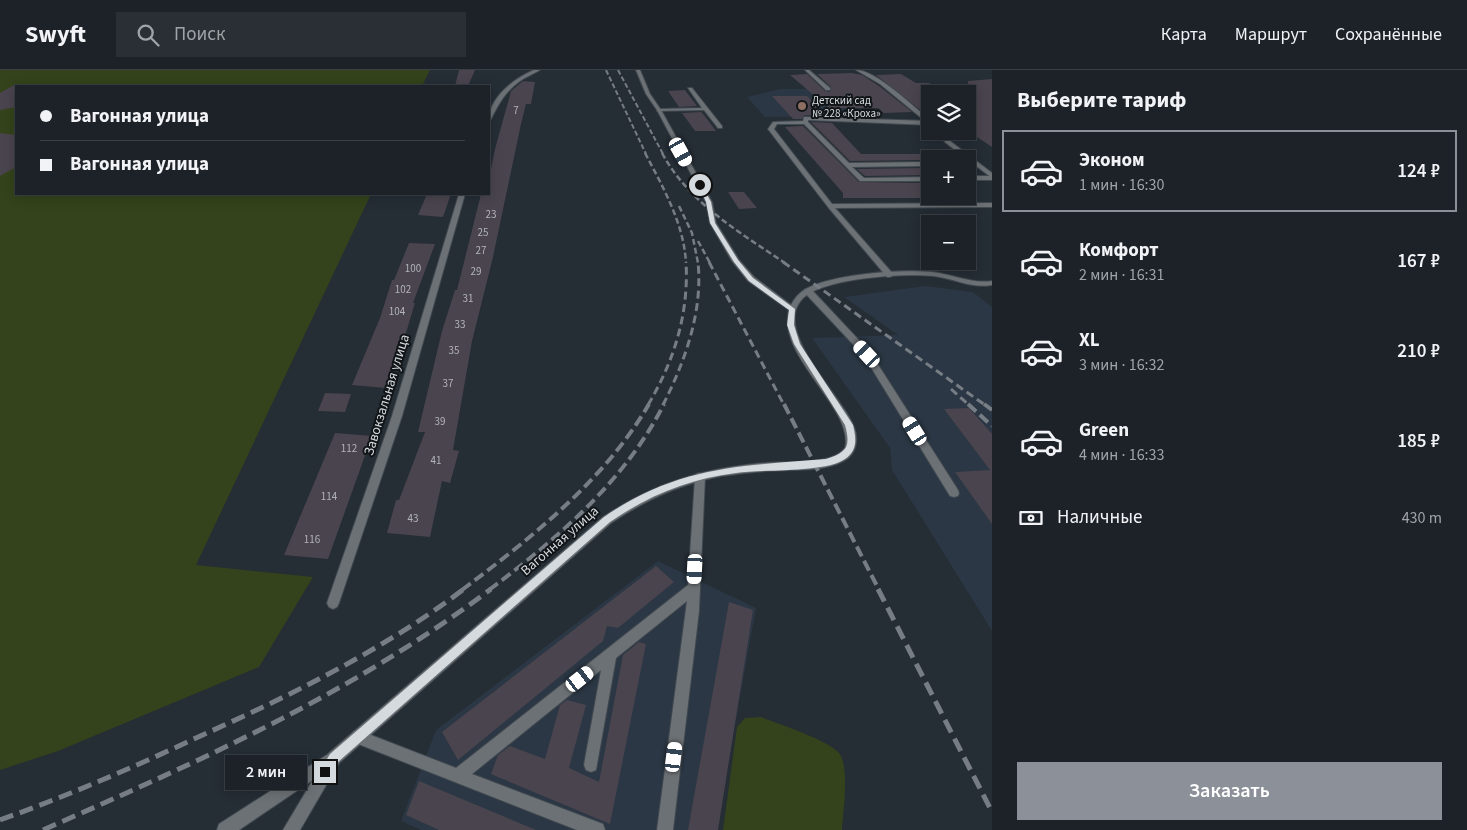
<!DOCTYPE html>
<html lang="ru">
<meta charset="utf-8">
<style>
body{margin:0;font-family:"Source Sans 3",sans-serif;background:#292f34;color:#f1f3f6;height:100vh;display:flex;flex-direction:column;font-size:19px;white-space:nowrap}
*{box-sizing:border-box;margin:0}
p{font-size:16px;color:#a0a4a8}
.icon{flex:none;width:28px;height:28px;fill:none;stroke:currentColor;stroke-width:2;stroke-linecap:round;stroke-linejoin:round}
.map{position:relative;flex:1;overflow:hidden}
.details{display:flex;flex-direction:column;background:#1c2228;width:475px}
.details>*{flex:none}
.top-card{position:absolute;left:15px;top:15px;width:475px;height:110px;border-radius:0px;box-shadow:0 2px 12px #0003,0 0 0 1px #3a3f45;display:grid;align-content:center;height:110px;padding:0 25px;background:#1c2228}
.controls{position:absolute;left:921px;top:15px;display:grid;gap:10px}
.controls a{display:grid;place-items:center;width:55px;height:55px;border-radius:0px;background:#1c2228;box-shadow:0 2px 12px #0003,0 0 0 1px #3a3f45;font-size:25px}
.end{position:absolute;width:22px;height:22px;margin:-11px;border:6px solid #d5dadf;background:#111;box-shadow:0 0 0 2px #111}
.from{border-radius:50%}
.bubble{position:absolute;height:35px;border-radius:0px;background:#1c2228;box-shadow:0 2px 12px #0003,0 0 0 1px #3a3f45;font-size:16px;font-weight:600;line-height:35px;text-align:center}
.car{position:absolute;width:15px;height:30px;margin:-15px -8px;border-radius:6px;box-shadow:0 0 4px 1px #0007;background:linear-gradient(#fff 24%,#345 0 40%,#fff 0 76%,#345 0 86%,#fff 0)}
.top-card b{display:flex;align-items:center;gap:18px;height:48px;font-size:19px}
.top-card b+b{border-top:1px solid #3a3f45}
.top-card i{width:12px;height:12px;background:#f1f3f6}
ul{padding:0;list-style:none}
li{display:flex;align-items:center;gap:15px;height:82px;margin:0 10px 8px;padding:0 15px;border:2px solid transparent;border-radius:0px}
li div{flex:1}
li b{display:block;font-size:19px}
li em{font-style:normal;font-weight:600}
li.selected{border-color:#8c9099}
li>.icon{width:45px;height:45px;stroke-width:1.5}
h2{padding:0 25px;font-size:22px;line-height:60px}
.pay{display:flex;align-items:center;gap:12px;height:55px;padding:0 25px;font-size:19px}
.pay p{margin-inline-start:auto}
.action{display:flex;gap:10px;margin-top:auto;padding:10px 25px}
.action a{flex:1;height:58px;border-radius:0px;background:#8c9099;color:#fff;font-size:20px;font-weight:600;line-height:58px;text-align:center}
header{display:flex;align-items:center;gap:30px;box-sizing:border-box;height:70px;padding:0 25px;background:#1c2228;border-bottom:1px solid #3a3f45}
header strong{font-size:24px}
nav{display:flex;gap:28px;margin-inline-start:auto;font-size:18px}
.search{width:350px;height:45px;background:#292f34;display:flex;align-items:center;gap:12px;box-sizing:border-box;padding:0 18px;border-radius:0px;color:#a0a4a8;font-size:19px}
main{display:flex;flex:1;min-height:0}
.map>svg:first-child{display:block}
.built{fill:#2b3744}
.green{fill:#34431b}
.building{fill:#4a444e}
.lines{fill:none;stroke-linecap:round;stroke-linejoin:round}
.service-casing{stroke:#414950;stroke-width:2}
.minor-casing{stroke:#414950;stroke-width:2}
.service{fill:#6c7175;fill-rule:evenodd}
.minor{fill:#6c7175;fill-rule:evenodd}
.rail-far4{stroke:#777d84;stroke-width:2;stroke-dasharray:5 2.5;stroke-linecap:butt}
.rail-far3{stroke:#777d84;stroke-width:2.5;stroke-dasharray:6 3;stroke-linecap:butt}
.rail-far2{stroke:#777d84;stroke-width:3;stroke-dasharray:8 4.5;stroke-linecap:butt}
.rail-far1{stroke:#777d84;stroke-width:4;stroke-dasharray:11 5;stroke-linecap:butt}
.rail{stroke:#777d84;stroke-width:5;stroke-dasharray:14 7;stroke-linecap:butt}
.route{fill:#d5dadf}
.education-dot{fill:#8d6e63;stroke:#111518;stroke-width:2}
.labels{text-anchor:middle;dominant-baseline:central;stroke-width:4;stroke-linejoin:round;paint-order:stroke}
.far-poi-label{font-size:11px;fill:#d5dadf;stroke:#111518;text-anchor:start}
.number-label{font-size:11px;fill:#b2b4bb}
.street-label{font-size:14px;fill:#d5dadf;stroke:#111518}
</style>
<header>
<strong>Swyft</strong>
<div class="search"><svg class="icon" aria-label="search" viewBox="0 0 24 24"><circle cx="10" cy="10" r="6"/><path d="M15 15l6 6"/></svg>Поиск</div>
<nav><a>Карта</a><a>Маршрут</a><a>Сохранённые</a></nav>
</header>
<main>
<div class="map">
<svg width="992" height="760" viewBox="0 0 992 760">
<rect width="100%" height="100%" fill="#252d35"/>
<path class="built" d="M780,19H831L859,46L765,47L747,27Z
M925,216L973,222L992,237V561L892,400L890,378L812,268L898,265L844,227Z
M658,491L756,538L716,760H421L401,751L436,660Z"/>
<path class="green" d="M0,0H430L422,16H16V124H371L196,495L313,507L259,597L58,681L0,700Z
M761,647C778,654 829,670 839,683C850,697 843,742 842,760H723L737,657L745,648Z"/>
<path class="building" d="M459,0H475L468,16H455Z
M852,3L862,5L879,16L912,42L884,43L878,38H829L790,5L807,4L825,21L830,22L831,17L817,4Z
M901,4L916,13H930V42H923L876,5Z
M992,9V77L968,61V11Z
M523,11L535,12L531,34H526L521,54L493,187L472,271L453,380L459,381L450,413L442,411L430,467L387,463L396,430H399L425,362H418L442,261L455,220H457L481,124H489V109L495,79L511,21Z
M16,14V37L0,40V23Z
M685,20L697,36L679,37L668,21Z
M772,26H807L826,46L804,45L802,49H793Z
M701,42L704,45L716,61H695L682,43Z
M811,52L832,53L861,84H930V93L925,90L850,91Z
M799,56H803L859,112L930,113V128H843V123L785,57Z
M0,63L16,65V97L0,106Z
M923,98L930,102V105L865,106L857,99Z
M728,122H744L757,138L739,139Z
M427,124H451L443,147L418,145Z
M409,173L435,174L413,233H415L405,266L386,318L352,315L380,248L392,210H394Z
M325,323L351,324L345,342L318,341Z
M969,338L992,364V454L955,402L990,400L944,339Z
M335,363L372,366L328,489L284,485Z
M656,496L674,512L618,558L607,556L603,571L458,690L442,662Z
M729,532L753,540L718,760H688Z
M639,572L646,574L610,754L491,704L498,685L510,676L545,689L560,635L567,630L586,635L569,698L599,712L623,585Z
M419,711L536,760H439L406,745Z"/>
<g class="lines">
<defs>
<path id="service" d="M688,18H692L722,56V58H718L704,40L657,41L659,39L702,38Z
M804,47L930,51V55L808,50V52L849,93L925,92L930,95V100L924,96L852,97L864,108L930,107V111H860L804,54H777L774,59L832,134L992,133V137L835,138L894,205L890,207H887L828,137L768,59L773,52L803,51Z
M968,106H992V110H968Z
M805,219H811L870,282L958,420L959,423L958,426L954,427L950,426L864,286L805,223Z
M700,403L704,404L705,407L699,541L673,760H657L687,531L616,588L596,700L591,702L586,700L584,695L601,600L472,704L603,754L605,760H577L353,672L351,667L353,662L358,660L456,698L688,515L695,407L696,404Z
M333,681L338,683L340,688L338,693L239,760H217L219,754Z"/>
<path id="minor" d="M534,0H540C535,3 528,6 523,9C507,19 499,33 491,49L489,50C489,27 515,8 534,0Z
M636,0H640L650,24L661,40L712,132L716,153L739,190L754,207L791,235C794,229 798,224 804,220C830,204 900,199 932,202C952,204 971,214 992,211V215C971,219 953,208 933,206C902,203 836,208 810,223C761,252 844,327 854,357C858,367 857,381 848,388C829,403 790,399 767,401C752,402 736,404 721,406C680,414 645,430 611,453L339,693L300,760H283L329,683L603,447C654,413 704,398 765,393C787,391 831,396 845,378C855,339 776,286 789,240L748,211L732,191L710,153L706,132L657,40L646,24Z
M805,0H809L830,18V20H826Z
M856,0C876,0 914,37 930,50V55L880,14Z
M936,61H941L950,71L992,103V108L946,73Z
M459,124H465L402,346L339,533L337,537L333,539L329,537L327,533L392,346Z"/>
</defs>
<use href="#service" class="service-casing"/>
<use href="#minor" class="minor-casing"/>
<use href="#service" class="service"/>
<use href="#minor" class="minor"/>
<path class="rail-far4" d="M606,0L646,84
M618,0L663,84"/>
<path class="rail-far3" d="M645,83C663,117 684,154 686,193
M662,83C689,133 739,162 785,193
M679,136L692,163L698,193
M698,171L710,193"/>
<path class="rail-far2" d="M709,192L784,335
M783,192L985,335
M951,319L969,335
M648,335C674,291 689,244 686,192
M663,335C685,291 703,242 698,192"/>
<path class="rail-far1" d="M784,334L879,520
M968,334L992,356
M984,334L992,340
M462,520C531,468 605,410 649,334
M489,520C557,469 625,411 664,334"/>
<path class="rail" d="M878,519L992,742
M0,750C67,726 132,698 196,668C289,626 382,581 464,519
M43,760C202,690 351,624 491,519"/>
</g>
<path class="route" d="M698,114H701L711,132L715,153L738,190L753,208L795,239L794,255L800,274L853,355C856,368 858,380 845,389C825,403 763,399 736,403C689,409 649,425 610,452L338,692L330,706L325,708L321,706L319,702L330,684L604,447C678,396 740,396 826,389C847,382 851,377 845,355L794,274L787,255L789,240L749,211L734,192L710,153L706,132Z"/>
<circle class="education-dot" cx="802" cy="36" r="5"/>
<g class="labels">
<g class="far-poi-label">
<text x="812" y="30">Детский сад<tspan x="812" dy="13">№ 228 «Кроха»</tspan></text>
</g>
<g class="number-label">
<text x="516" y="40">7</text>
<text x="491" y="144">23</text>
<text x="483" y="162">25</text>
<text x="481" y="180">27</text>
<text x="413" y="198">100</text>
<text x="476" y="201">29</text>
<text x="403" y="219">102</text>
<text x="468" y="228">31</text>
<text x="397" y="241">104</text>
<text x="460" y="254">33</text>
<text x="454" y="280">35</text>
<text x="448" y="313">37</text>
<text x="440" y="351">39</text>
<text x="349" y="378">112</text>
<text x="436" y="390">41</text>
<text x="329" y="426">114</text>
<text x="413" y="448">43</text>
<text x="312" y="469">116</text>
</g>
<g class="street-label">
<text transform="translate(387 325) rotate(-73)">Завокзальная улица</text>
<text transform="translate(560 471) rotate(-41)">Вагонная улица</text>
</g>
</g>
</svg>
<div class="controls">
<a><svg class="icon" aria-label="layers" viewBox="0 0 24 24"><path d="M12 4l9 5-9 5-9-5zM3 14l9 5 9-5"/></svg></a>
<a>+</a>
<a>−</a>
</div>
<i class="end from" style="left:700px;top:115px"></i>
<i class="end" style="left:325px;top:702px"></i>
<div class="bubble" style="left:225px;top:685px;width:82px">2 мин</div>
<i class="car" style="left:681px;top:82px;rotate:151deg"></i>
<i class="car" style="left:867px;top:284px;rotate:317deg"></i>
<i class="car" style="left:915px;top:361px;rotate:328deg"></i>
<i class="car" style="left:695px;top:499px;rotate:183deg"></i>
<i class="car" style="left:580px;top:609px;rotate:52deg"></i>
<i class="car" style="left:674px;top:687px;rotate:7deg"></i>
<div class="top-card">
<b><i class="from"></i>Вагонная улица</b>
<b><i></i>Вагонная улица</b>
</div>
</div>
<section class="details">
<h2>Выберите тариф</h2>
<ul>
<li class="selected"><svg class="icon" aria-label="car" viewBox="0 0 24 24"><path d="M5 17H2v-5l4-1 3-4h7l3 4 3 1v5h-3M9 17h6M6 11h13"/><circle cx="7" cy="17" r="2"/><circle cx="17" cy="17" r="2"/></svg><div><b>Эконом</b><p>1 мин · 16:30</p></div><em>124 ₽</em></li>
<li><svg class="icon" aria-label="car" viewBox="0 0 24 24"><path d="M5 17H2v-5l4-1 3-4h7l3 4 3 1v5h-3M9 17h6M6 11h13"/><circle cx="7" cy="17" r="2"/><circle cx="17" cy="17" r="2"/></svg><div><b>Комфорт</b><p>2 мин · 16:31</p></div><em>167 ₽</em></li>
<li><svg class="icon" aria-label="car" viewBox="0 0 24 24"><path d="M5 17H2v-5l4-1 3-4h7l3 4 3 1v5h-3M9 17h6M6 11h13"/><circle cx="7" cy="17" r="2"/><circle cx="17" cy="17" r="2"/></svg><div><b>XL</b><p>3 мин · 16:32</p></div><em>210 ₽</em></li>
<li><svg class="icon" aria-label="car" viewBox="0 0 24 24"><path d="M5 17H2v-5l4-1 3-4h7l3 4 3 1v5h-3M9 17h6M6 11h13"/><circle cx="7" cy="17" r="2"/><circle cx="17" cy="17" r="2"/></svg><div><b>Green</b><p>4 мин · 16:33</p></div><em>185 ₽</em></li>
</ul>
<div class="pay"><svg class="icon" aria-label="cash" viewBox="0 0 24 24"><path d="M3 7h18v10H3z"/><circle cx="12" cy="12" r="2"/></svg>Наличные<p>430 m</p></div>
<div class="action"><a>Заказать</a></div>
</section>
</main>
